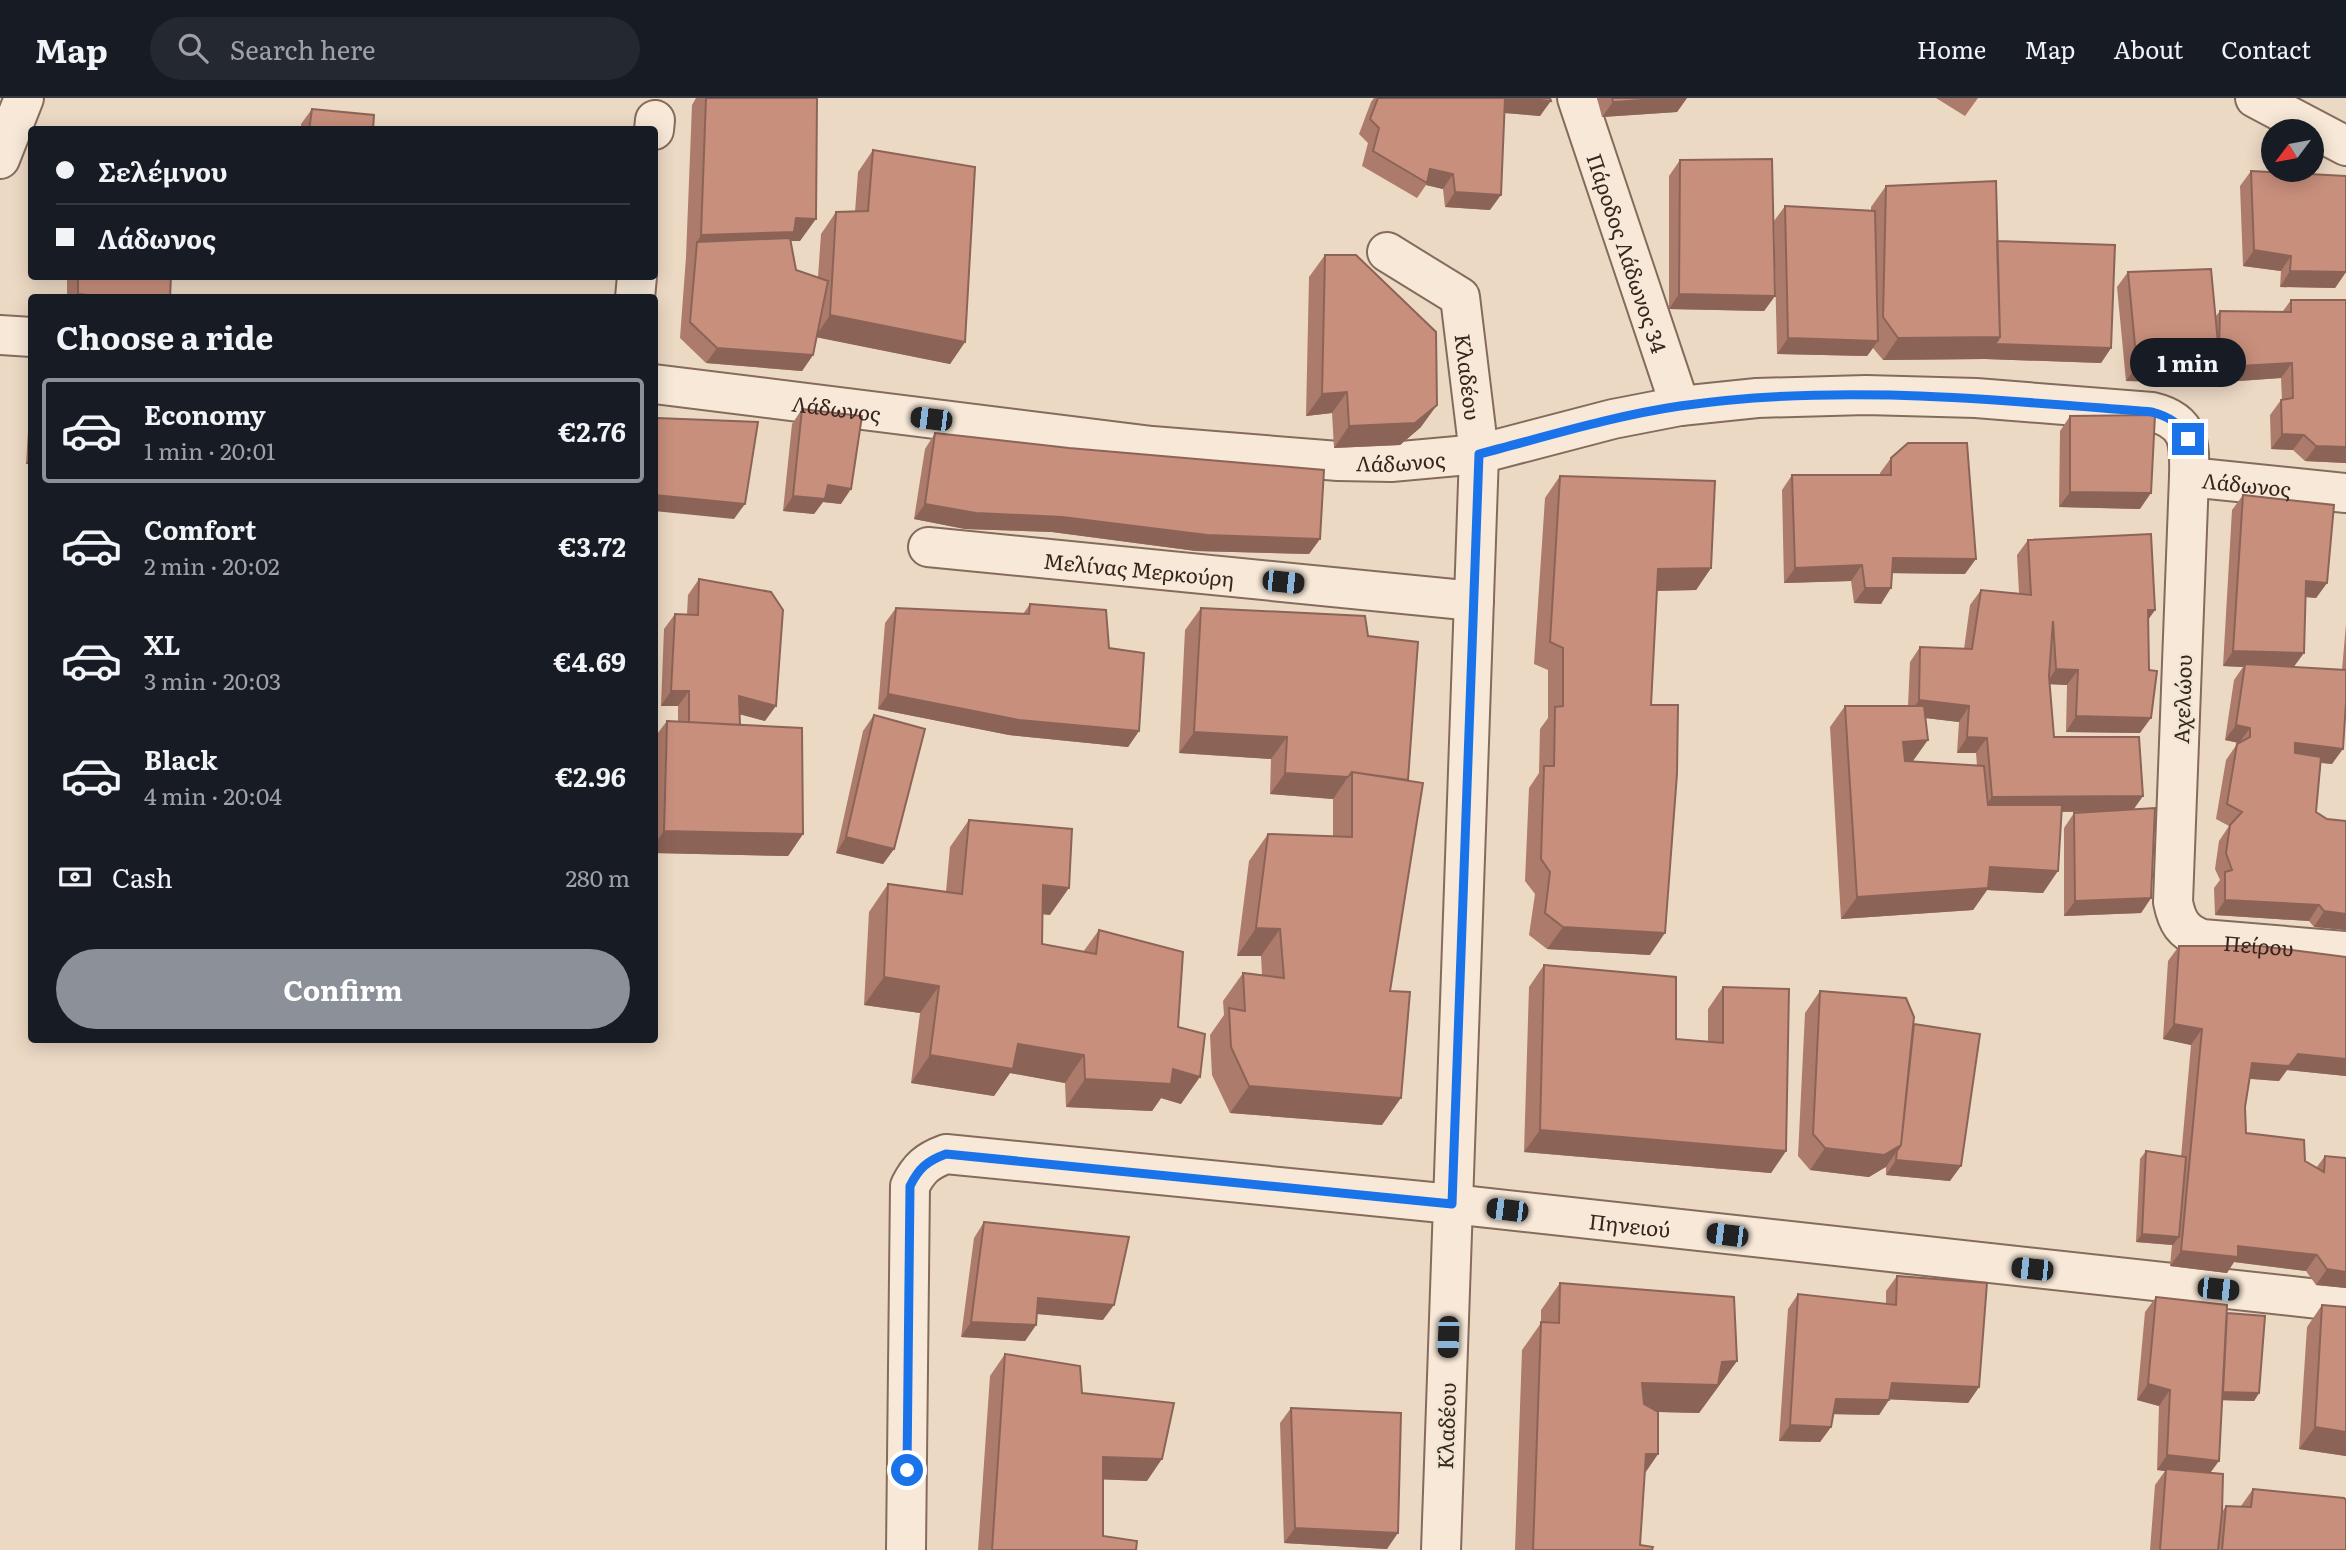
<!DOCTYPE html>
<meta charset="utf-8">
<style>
body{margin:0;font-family:Literata,serif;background:#242831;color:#f1f3f6;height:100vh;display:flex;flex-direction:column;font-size:26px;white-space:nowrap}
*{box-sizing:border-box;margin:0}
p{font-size:23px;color:#9ea1a6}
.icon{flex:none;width:38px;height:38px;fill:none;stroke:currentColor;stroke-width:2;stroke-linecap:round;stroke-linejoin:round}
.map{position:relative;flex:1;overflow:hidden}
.drawer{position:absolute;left:28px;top:196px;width:630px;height:749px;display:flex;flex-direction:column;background:#171b24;border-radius:7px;box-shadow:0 4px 18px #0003}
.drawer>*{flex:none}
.hud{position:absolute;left:28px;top:28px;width:630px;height:154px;border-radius:7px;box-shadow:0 4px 18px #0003;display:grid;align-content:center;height:154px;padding:0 28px;background:#171b24}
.needle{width:46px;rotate:238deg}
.tools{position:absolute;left:2261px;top:21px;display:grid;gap:14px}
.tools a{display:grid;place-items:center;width:63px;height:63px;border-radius:50%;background:#171b24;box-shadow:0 4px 18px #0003;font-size:35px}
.end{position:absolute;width:32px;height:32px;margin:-16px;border:9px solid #1a73e8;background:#fff;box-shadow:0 0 0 4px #fff}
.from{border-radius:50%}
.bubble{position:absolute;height:49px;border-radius:24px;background:#171b24;box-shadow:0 4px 18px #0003;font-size:23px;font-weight:700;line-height:49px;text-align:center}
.car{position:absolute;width:21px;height:42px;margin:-21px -10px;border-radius:9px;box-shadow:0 0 5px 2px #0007;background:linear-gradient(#222 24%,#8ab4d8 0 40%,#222 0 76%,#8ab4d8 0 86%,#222 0)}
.hud b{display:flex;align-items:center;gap:24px;height:66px;font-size:26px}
.hud b+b{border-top:2px solid #363941}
.hud i{width:18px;height:18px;background:#f1f3f6}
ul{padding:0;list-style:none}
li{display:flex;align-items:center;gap:21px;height:105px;margin:0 14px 10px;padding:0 14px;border:4px solid transparent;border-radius:7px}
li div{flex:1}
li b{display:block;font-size:26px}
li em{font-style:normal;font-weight:700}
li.active{border-color:#8c9099}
li>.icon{width:63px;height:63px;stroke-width:1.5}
h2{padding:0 28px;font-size:32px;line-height:84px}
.pay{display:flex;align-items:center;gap:18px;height:77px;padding:0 28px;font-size:26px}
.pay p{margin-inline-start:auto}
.primary-button{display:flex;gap:14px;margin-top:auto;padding:14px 28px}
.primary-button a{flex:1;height:80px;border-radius:42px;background:#8c9099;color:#fff;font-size:28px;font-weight:700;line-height:80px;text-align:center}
header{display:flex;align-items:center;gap:42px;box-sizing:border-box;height:98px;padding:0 35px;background:#171b24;border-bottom:2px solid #363941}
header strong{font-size:33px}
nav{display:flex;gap:38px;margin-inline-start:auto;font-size:24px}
.search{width:490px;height:63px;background:#242831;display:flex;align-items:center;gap:18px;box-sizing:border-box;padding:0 24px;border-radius:38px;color:#9ea1a6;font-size:26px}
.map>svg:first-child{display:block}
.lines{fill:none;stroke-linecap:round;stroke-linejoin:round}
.minor-casing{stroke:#856b5b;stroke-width:42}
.minor{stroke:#f7e8d7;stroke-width:38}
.wall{fill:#ac7b6b;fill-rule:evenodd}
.shaded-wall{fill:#8c6457}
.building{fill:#c88f7c;stroke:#8c6457;stroke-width:2}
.route{stroke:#1a73e8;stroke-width:9}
.labels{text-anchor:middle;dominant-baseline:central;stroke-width:5;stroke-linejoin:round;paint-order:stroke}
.street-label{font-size:21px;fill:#36261f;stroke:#f3e5d3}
</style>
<header>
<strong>Map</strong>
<div class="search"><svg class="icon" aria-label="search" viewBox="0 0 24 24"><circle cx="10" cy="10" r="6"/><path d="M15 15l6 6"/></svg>Search here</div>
<nav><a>Home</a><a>Map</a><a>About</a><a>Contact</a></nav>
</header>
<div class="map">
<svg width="2346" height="1452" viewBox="0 0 2346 1452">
<rect width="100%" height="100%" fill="#ecd9c4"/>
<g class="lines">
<defs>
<g id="minor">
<path id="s1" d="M1577,0L1680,308"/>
<path d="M2255,0L2346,48"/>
<path d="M654,32L655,22"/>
<path d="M0,61L24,0"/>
<path id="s2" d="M1387,154L1460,199L1479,356L1441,1452"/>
<path d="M635,200L637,178"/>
<path d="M0,237L32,239"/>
<path id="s3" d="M654,286L1152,348L1338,363L1391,364L1479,356L1613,321L1680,308L1757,300L1866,297L1976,300L2152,314C2190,323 2190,345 2189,379L2346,395"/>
<path id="s4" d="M2189,379L2173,804C2177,824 2183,834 2202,841L2346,853"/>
<path id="s5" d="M928,449L1474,503"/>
<path id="s6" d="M906,1452L910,1088C919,1070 927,1063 946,1056L1452,1106L2346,1204"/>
</g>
</defs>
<use href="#minor" class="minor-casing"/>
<use href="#minor" class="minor"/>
</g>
<path class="wall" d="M696,0H817L800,143H790L796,172L818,179L821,136L836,114H855L858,74L873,52L965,244L950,266L817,239L813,257L802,273L706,265L680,240L686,159L692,7Z
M1374,0H1550L1540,18L1504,15L1490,112L1445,109L1443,91L1426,87L1417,100L1362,68L1368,45L1359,36L1371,4Z
M1597,0H1687L1677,14L1602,19Z
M1936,0H1978L1965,18Z
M312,11L373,32H301V26Z
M1680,62L1775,198L1764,213L1669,211V78Z
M2251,73L2346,174L2335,190L2280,189L2281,173L2243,168L2240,88Z
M1886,88L1997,143L2111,250L2101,265L1985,261L1883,262L1873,250L1867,258L1777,256L1774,123L1785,108L1871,113V109Z
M1325,157L1421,329L1400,347L1334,350L1332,315L1306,318L1309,179Z
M2128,174L2216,218L2220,213H2283L2291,202L2346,365L2305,363L2293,352L2271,351L2270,317L2281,302H2282L2281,280L2210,285L2126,283L2117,189Z
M45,178H171L170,200H67V181Z
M32,267V366H26Z
M802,311L841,406L823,404L814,416L783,413L792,326Z
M2070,318L2140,411L2059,409L2060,333Z
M935,335L1320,441L1309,456L1196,453L1052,434L965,431L914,421L925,351Z
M1891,360L1965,476L1892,475L1881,506L1854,505L1851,483L1784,485L1782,392L1792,377H1880V375Z
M1560,378L1711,470L1696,492L1657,493L1651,607L1650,857L1547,851L1529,837L1535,796L1525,783L1529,690L1539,675L1540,631L1548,620V572L1534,566L1545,400Z
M2243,397L2327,485L2316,500L2306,499L2294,569L2342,572L2346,526V605L2332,666L2321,665L2316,714L2346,832L2314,829L2309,823L2215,817L2214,790L2220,782L2215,771L2219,743L2229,728L2216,721L2226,662L2237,646L2239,645L2225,642L2234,582L2243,569L2223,568L2232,412Z
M2028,442L2155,512L2148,522L2140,635L2066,634L2067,587L2049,586L2054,639L2143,698L2134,711L2151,800L2141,815L2064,818V730L2074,715L2092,714H2062L2043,795L1987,792L1973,812L1841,821L1830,629L1845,608H1908L1910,564L1920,549L1964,551L1970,507L1981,492L2019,495L2017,457ZM1926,620L1959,624L1957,655H1976L1977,668L1913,663Z
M32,464V487H29Z
M699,481L765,623L739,616L740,627L803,736L788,758L654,755V640L667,623H678V608H661L664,531L675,516H687L688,497Z
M1030,506L1109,550L1139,633L1128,649L1009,637L878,611L885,525L896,510L1023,516Z
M1201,510L1365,518L1390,893L1382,1027L1230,1015L1212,977L1210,937L1224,917L1223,903L1243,875L1262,877L1261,858H1237L1249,763L1268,736L1333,738V701L1270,696L1271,661L1179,655L1185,532Z
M874,617L894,751L883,766L836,755L863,633Z
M969,722L1050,817L1043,816L1042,846L1083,854L1099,832L1178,929L1181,1006L1161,1000L1152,1013L1066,1009L1065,985L1010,975L994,998L911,985L920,915L864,907L869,814L888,786L946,794L950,749Z
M2179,848L2346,859V978L2287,972L2279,983L2250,981L2245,1009L2246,1035L2305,1063L2316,1070L2325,1058L2346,1060V1190L2316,1187L2306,1173L2234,1164L2227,1175L2170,1168L2172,1147L2136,1144L2140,1061L2146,1053L2181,1059L2191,947L2163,941L2168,863Z
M1544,867L1676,941L1708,943V911L1723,889L1786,1053L1771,1075L1524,1054L1529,889Z
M1820,893L1914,926L1950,1083L1886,1077V1068L1869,1079L1810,1072L1798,1058L1805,915Z
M984,1124L1103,1222L1037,1216L1036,1227L1025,1243L961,1239L974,1140Z
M1897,1178L1979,1289L1968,1305L1889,1301L1879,1317L1833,1316L1831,1329L1820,1344L1779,1343L1788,1211L1798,1196L1886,1206V1193Z
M1560,1185L1737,1263L1699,1315L1657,1314L1658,1356L1644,1376L1640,1447L1652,1452H1515L1522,1252L1541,1225V1212Z
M2156,1199L2227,1215L2259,1295L2254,1303L2222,1302L2210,1375L2222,1414L2226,1408H2241L2253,1391L2346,1452H2150L2155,1387L2165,1373L2157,1372L2159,1308L2137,1302L2145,1214Z
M2322,1207L2346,1358L2299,1351L2307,1229Z
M1005,1256L1082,1295L1147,1383L1103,1381V1438L1136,1452H978L990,1278Z
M1291,1310L1387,1451L1284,1445L1280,1325Z"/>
<path class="shaded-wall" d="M1504,0H1519L1551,3L1540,18L1494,14Z
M1671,0H1687L1677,14L1602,19L1613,4Z
M1430,71L1453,76L1443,91L1426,87L1427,85Z
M1455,94L1501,97L1490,112L1445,109Z
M796,120L816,121L800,143L697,144L701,137Z
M2254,152L2291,158L2281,173L2243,168Z
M2290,173L2346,174L2335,190L2280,189Z
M45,178H69L67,181Z
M78,196L117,200H76Z
M1679,196L1775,198L1764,213L1669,211Z
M830,217L965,244L950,266L815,239Z
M2000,239L2111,250L2101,265L1985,261L1883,262L1898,240Z
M1788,240L1878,243L1867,258L1777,256Z
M717,250L813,257L802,273L706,265Z
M2292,265L2281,280L2210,285L2126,283L2137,268Z
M1347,294L1332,315L1306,318L1322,296Z
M1437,307L1421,329L1400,347L1334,350L1349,328Z
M2282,336L2304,337L2293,352L2271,351Z
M2316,348L2346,349V365L2305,363Z
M32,357V366H26Z
M828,387L851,391L841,406L823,404L814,416L783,413L793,398Z
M2070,394L2151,395L2140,411L2059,409Z
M654,397L745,406L734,421L654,413Z
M925,406L1062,419L1320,441L1309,456L1196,453L1052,434L965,431L914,421Z
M1893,460L1976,461L1965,476L1882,475Z
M1862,467L1851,483L1784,485L1795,470Z
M1711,470L1696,492L1643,493L1658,471Z
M2306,483L2327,485L2316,500L2296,498Z
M1865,490H1891L1881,506L1854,505Z
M2148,512H2155L2144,527Z
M2233,553L2304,555L2293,570L2245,566L2243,569L2223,568Z
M2056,571L2078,572L2067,587L2046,586Z
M671,593H689L678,608H661Z
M888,596L1139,633L1128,649L1009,637L878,611Z
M739,598L776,608L765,623L728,613Z
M1919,602L1969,608L1959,624L1908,618Z
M2076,618L2151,620L2140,635L2066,634Z
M2236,627L2250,630L2239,645L2225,642Z
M1194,634L1287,639L1271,661L1179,655Z
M1967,639L1987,640L1976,655H1957Z
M1928,642L1913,663L1888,666L1903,644Z
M2295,645L2343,651L2332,666L2284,660Z
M1285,675L1348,679L1333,701L1270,696Z
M2143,698L2132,713L1981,714L1992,699Z
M664,733L803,736L788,758L654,755V747Z
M846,739L894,751L883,766L836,755Z
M1990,769L2058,773L2043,795L1987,792L1973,812L1841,821L1857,799Z
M1043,787L1069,790L1050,817L1024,814Z
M2151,800L2141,815L2064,818L2075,803Z
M2225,802L2319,807L2309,823L2215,817Z
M2324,813L2346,816V832L2314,829Z
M1563,829L1665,835L1650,857L1547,851Z
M1256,830L1280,831L1261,858H1237Z
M884,879L939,888L920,915L864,907Z
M2174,926L2202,931L2191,947L2163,941Z
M1018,946L1084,957L1065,985L1010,975L994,998L911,985L930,957Z
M2298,956L2346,961V978L2287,972L2279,983L2241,980L2252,965Z
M1173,971L1200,979L1181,1006L1161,1000L1152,1013L1066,1009L1085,981Z
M1249,988L1401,1000L1382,1027L1230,1015Z
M1540,1032L1786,1053L1771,1075L1524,1054Z
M1901,1047L1886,1069L1869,1079L1810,1072L1825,1050Z
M1896,1062L1961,1068L1950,1083L1886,1077Z
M2142,1136L2179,1139L2173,1147L2136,1144Z
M2238,1148L2317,1157L2306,1173L2234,1164L2227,1175L2170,1168L2181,1153Z
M2327,1171L2346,1174V1190L2316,1187Z
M1038,1200L1114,1207L1103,1222L1027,1215Z
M971,1224L1036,1227L1025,1243L961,1239Z
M1737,1263L1699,1315L1623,1313L1642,1285L1722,1264Z
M1892,1285L1979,1289L1968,1305L1881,1301Z
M2148,1286L2170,1292L2159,1308L2137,1302Z
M2219,1294L2259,1295L2254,1303L2213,1302Z
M1836,1301L1889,1302L1879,1317L1825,1316Z
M1790,1327L1831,1329L1820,1344L1779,1343Z
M2315,1329L2346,1334V1358L2299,1351Z
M1646,1356H1658L1639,1384Z
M2167,1357L2219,1363L2208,1378L2166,1371L2165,1373L2157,1372Z
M1103,1359L1162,1361L1147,1383L1088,1381Z
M1295,1430L1398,1435L1387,1451L1284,1445Z"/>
<path class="building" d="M706,0H817L816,121L796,120L794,134L701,137Z
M1378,0H1505L1501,97L1455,94L1453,76L1430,71L1427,85L1373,53L1379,30L1370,21Z
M1519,0H1550L1551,3Z
M1612,0H1671L1613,4Z
M312,11L374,17L373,32H309Z
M873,52L975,69L965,244L830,217L836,114L868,113Z
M1772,61L1775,198L1679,196L1680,62Z
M2251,73L2346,78V174L2290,173L2291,158L2254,152Z
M1996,83L2000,239L1898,240L1883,219L1886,88Z
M1785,108L1875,113L1878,243L1788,240Z
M790,140L796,172L828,183L813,257L717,250L690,224L697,144Z
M1997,143L2115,147L2111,250L1995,246L2000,239Z
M1325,157H1356L1436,234L1437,307L1415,325L1349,328L1347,294L1322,296Z
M2211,171L2219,256L2220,213L2291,214V202H2346V349L2316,348L2304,337L2282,336L2281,302L2293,300L2292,265L2221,269L2137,268L2128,174Z
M78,178H171L170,200H117L78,196Z
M802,311L862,318L851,391L828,387L825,401L793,398Z
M2155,317L2151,395L2070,394V318Z
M657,320L758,324L745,406L654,397V338Z
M935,335L1069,350L1324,372L1320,441L1207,437L1062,419L976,415L925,406Z
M1908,345H1967L1976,461L1893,460L1891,490H1865L1862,467L1795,470L1792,377H1891V360Z
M1560,378L1715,383L1711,470L1658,471L1651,607H1678L1677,676L1665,835L1563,829L1545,815L1550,774L1541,761L1544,668H1554L1555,609L1563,608V550L1550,544Z
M2243,397L2334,407L2327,485L2306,483L2304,555L2233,553Z
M2151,436L2155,512H2148L2149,572L2157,573L2151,620L2076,618L2078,572L2056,571L2053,523L2049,578L2054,639H2139L2143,698L1992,699L1987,640L1967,639L1969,608L1919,602L1920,549L1972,551L1981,492L2031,497L2028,442Z
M699,481L771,494L783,512L776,608L739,598L740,627L689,624V593H671L675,516L698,517Z
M1030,506L1106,512L1109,550L1144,555L1139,633L1019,622L888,596L896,510L1029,516Z
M1201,510L1365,518L1368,538L1418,544L1408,682L1352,674L1348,679L1285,675L1287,639L1194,634Z
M2245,566L2346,572V604L2343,651L2295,645V655L2321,659L2316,714L2327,721L2346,723V816L2324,813L2319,807L2225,802V774L2232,772L2226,755L2230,727L2242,714L2227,706L2237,646L2250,639V630L2236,627Z
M1845,608H1924L1928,642L1903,644L1905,663L1984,668L1988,707H2062L2058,773L1990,769L1988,790L1857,799Z
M874,617L925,631L894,751L846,739Z
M667,623L802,630L803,736L664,733Z
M1352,674L1423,685L1390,893L1410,894L1401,1000L1249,988L1231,949L1229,910L1245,913L1243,875L1284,880L1280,831L1256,830L1268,736L1352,739Z
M2155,710L2151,800L2075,803L2074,715Z
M969,722L1072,731L1069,790L1043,787L1042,846L1096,856L1099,832L1183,854L1178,929L1205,936L1200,979L1173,971L1171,986L1085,981L1084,957L1018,946L1013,971L930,957L939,888L884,879L888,786L962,796Z
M2179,848H2261L2346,859V961L2298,956L2289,968L2252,965L2245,1009L2246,1035L2304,1042L2305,1063L2324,1074L2325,1058L2346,1060V1174L2327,1171L2317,1157L2238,1148V1159L2181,1153L2202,931L2174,926Z
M1544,867L1676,879V941L1723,945V889L1789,891L1786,1053L1540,1032Z
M1820,893L1906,900L1914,919L1901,1047L1884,1057L1825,1050L1813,1036Z
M1914,926L1980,936L1961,1068L1896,1062L1897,1053L1901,1047Z
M2146,1053L2186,1059L2179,1139L2142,1136Z
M984,1124L1129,1139L1114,1207L1038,1200L1036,1227L971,1224Z
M1897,1178L1987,1185L1979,1289L1892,1285L1889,1302L1836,1301L1831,1329L1790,1327L1798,1196L1896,1207Z
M1560,1185L1734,1199L1737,1263L1722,1264L1718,1287L1642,1285L1644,1306L1658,1314V1356H1646L1640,1447L1653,1449L1652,1452H1533L1541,1224L1559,1225Z
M2156,1199L2227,1207L2219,1363L2167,1357L2170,1292L2148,1286Z
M2322,1207L2346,1209V1334L2315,1329Z
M2227,1215L2265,1218L2259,1295L2223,1294Z
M1005,1256L1080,1268L1082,1295L1174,1305L1162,1361L1103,1359V1438L1137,1443L1136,1452H992Z
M1291,1310L1401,1315L1398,1435L1295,1430Z
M2166,1371L2223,1376L2222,1414L2218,1452H2160Z
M2253,1391L2344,1400L2346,1402V1452H2222L2226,1408L2251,1409Z"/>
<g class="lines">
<path class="route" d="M907,1372L910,1088C919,1070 927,1063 946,1056L1452,1106L1479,356C1545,339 1612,318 1680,308C1836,285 1996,302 2152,314C2170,319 2179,325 2188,341"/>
</g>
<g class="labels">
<g class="street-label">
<text stroke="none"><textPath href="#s1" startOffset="163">Πάροδος Λάδωνος 34</textPath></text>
<text stroke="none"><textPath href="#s2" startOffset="166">Κλαδέου</textPath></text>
<text stroke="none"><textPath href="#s3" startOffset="184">Λάδωνος</textPath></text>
<text stroke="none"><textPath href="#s3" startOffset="751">Λάδωνος</textPath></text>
<text stroke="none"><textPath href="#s3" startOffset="1652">Λάδωνος</textPath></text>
<text stroke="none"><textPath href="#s5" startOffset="212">Μελίνας Μερκούρη</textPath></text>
<text transform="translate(2181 601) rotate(-88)">Αχελώου</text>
<text stroke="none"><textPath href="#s4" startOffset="532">Πείρου</textPath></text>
<text stroke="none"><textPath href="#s6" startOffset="1101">Πηνειού</textPath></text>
<text transform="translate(1445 1328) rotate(-88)">Κλαδέου</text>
</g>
</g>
</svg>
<div class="tools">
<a><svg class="needle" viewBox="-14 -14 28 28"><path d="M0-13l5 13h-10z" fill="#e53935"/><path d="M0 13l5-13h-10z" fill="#9ea1a6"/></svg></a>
</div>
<i class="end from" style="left:907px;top:1372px"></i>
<i class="end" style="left:2188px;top:341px"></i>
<div class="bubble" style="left:2130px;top:240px;width:116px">1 min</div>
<i class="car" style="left:931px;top:321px;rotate:277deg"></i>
<i class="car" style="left:1283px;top:484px;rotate:96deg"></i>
<i class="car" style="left:1507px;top:1112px;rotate:277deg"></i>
<i class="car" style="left:1727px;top:1137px;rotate:277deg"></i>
<i class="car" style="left:2032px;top:1171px;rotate:276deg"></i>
<i class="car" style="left:2218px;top:1191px;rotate:96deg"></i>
<i class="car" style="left:1448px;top:1239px;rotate:182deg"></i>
<div class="hud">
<b><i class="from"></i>Σελέμνου</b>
<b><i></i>Λάδωνος</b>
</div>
<section class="drawer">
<h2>Choose a ride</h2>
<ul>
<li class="active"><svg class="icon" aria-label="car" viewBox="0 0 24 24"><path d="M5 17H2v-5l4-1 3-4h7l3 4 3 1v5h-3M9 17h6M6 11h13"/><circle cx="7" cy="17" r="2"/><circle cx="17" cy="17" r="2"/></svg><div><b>Economy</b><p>1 min · 20:01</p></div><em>€2.76</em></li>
<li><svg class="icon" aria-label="car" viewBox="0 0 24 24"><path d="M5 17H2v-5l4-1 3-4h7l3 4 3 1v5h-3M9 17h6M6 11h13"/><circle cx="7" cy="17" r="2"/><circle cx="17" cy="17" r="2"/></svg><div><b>Comfort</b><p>2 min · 20:02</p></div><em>€3.72</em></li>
<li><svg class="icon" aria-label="car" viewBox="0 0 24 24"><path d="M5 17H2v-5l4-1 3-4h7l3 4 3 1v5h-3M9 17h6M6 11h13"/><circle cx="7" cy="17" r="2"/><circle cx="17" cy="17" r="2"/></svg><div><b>XL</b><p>3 min · 20:03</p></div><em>€4.69</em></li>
<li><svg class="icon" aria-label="car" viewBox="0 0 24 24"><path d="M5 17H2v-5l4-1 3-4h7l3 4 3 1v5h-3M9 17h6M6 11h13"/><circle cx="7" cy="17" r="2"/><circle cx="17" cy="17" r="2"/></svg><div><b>Black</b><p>4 min · 20:04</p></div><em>€2.96</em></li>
</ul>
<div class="pay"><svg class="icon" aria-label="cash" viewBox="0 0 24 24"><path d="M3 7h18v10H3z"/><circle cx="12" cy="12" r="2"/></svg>Cash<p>280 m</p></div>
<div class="primary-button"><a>Confirm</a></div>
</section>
</div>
